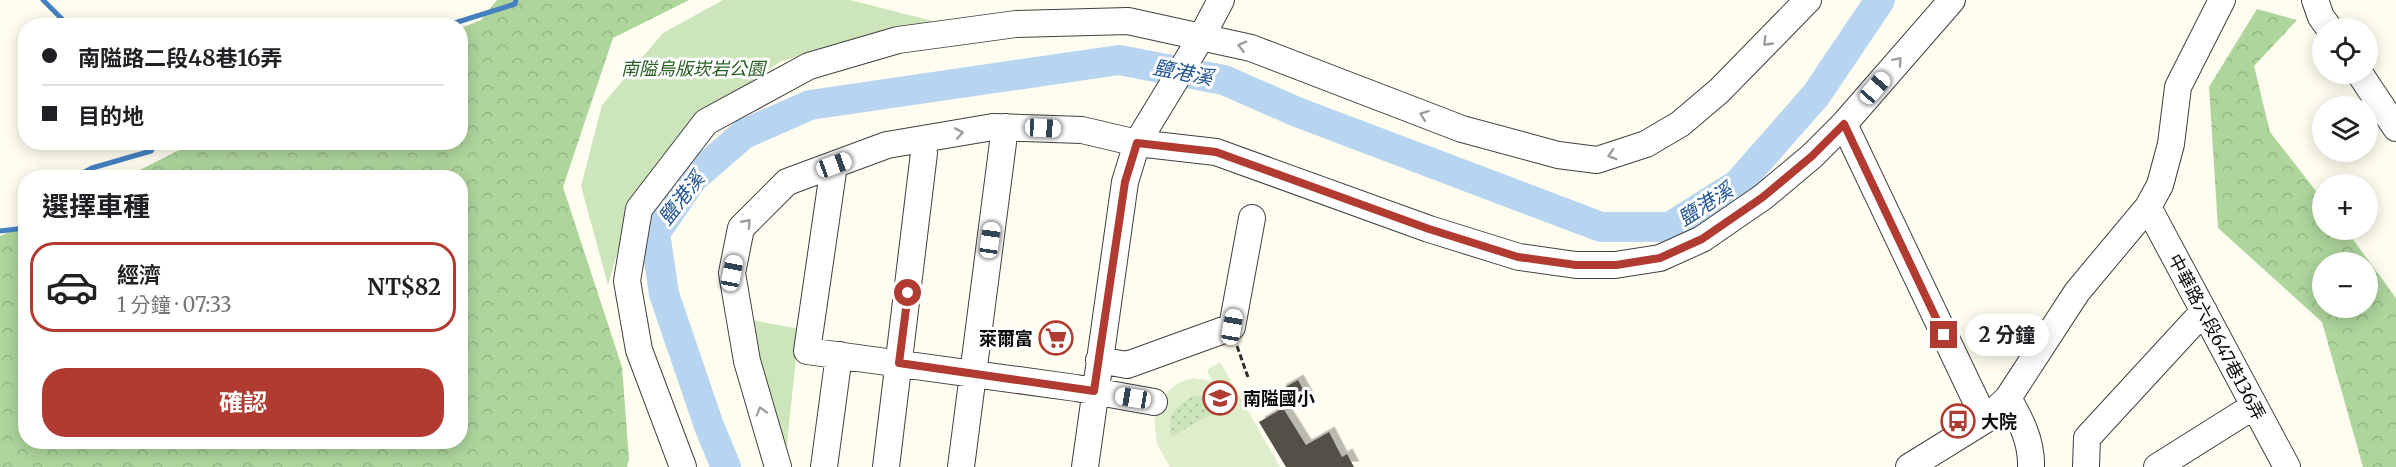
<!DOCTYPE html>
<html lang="zh-TW">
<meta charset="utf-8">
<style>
body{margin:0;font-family:Merriweather,"Noto Sans TC",serif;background:#f2f2f2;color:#202124;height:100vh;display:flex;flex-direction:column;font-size:22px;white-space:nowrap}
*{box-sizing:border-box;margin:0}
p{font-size:20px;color:#757577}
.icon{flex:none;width:33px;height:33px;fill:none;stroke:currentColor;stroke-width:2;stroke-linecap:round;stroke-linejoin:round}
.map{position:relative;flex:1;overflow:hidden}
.sheet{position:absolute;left:18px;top:170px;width:450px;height:279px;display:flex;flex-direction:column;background:#fff;border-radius:24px;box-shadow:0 3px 15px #0003}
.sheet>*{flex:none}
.guide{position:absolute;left:18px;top:18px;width:450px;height:132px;border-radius:24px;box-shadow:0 3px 15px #0003;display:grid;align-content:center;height:132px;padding:0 24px;background:#fff}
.controls{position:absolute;left:2312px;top:18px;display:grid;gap:12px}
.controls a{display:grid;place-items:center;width:66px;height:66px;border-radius:50%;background:#fff;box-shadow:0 3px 15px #0003;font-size:30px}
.end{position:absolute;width:27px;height:27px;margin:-14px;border:8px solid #b13b31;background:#fff;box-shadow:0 0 0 3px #fff}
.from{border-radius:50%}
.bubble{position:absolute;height:42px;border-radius:21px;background:#fff;box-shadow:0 3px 15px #0003;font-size:20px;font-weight:700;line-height:42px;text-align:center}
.car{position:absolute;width:18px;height:36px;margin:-18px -9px;border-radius:8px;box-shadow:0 0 4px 2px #0007;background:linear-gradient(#fff 24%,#345 0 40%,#fff 0 76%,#345 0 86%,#fff 0)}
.guide b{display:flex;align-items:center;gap:21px;height:57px;font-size:22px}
.guide b+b{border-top:2px solid #e0e0e0}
.guide i{width:15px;height:15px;background:#202124}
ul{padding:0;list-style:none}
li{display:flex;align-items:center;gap:18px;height:90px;margin:0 12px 9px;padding:0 12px;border:3px solid transparent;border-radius:24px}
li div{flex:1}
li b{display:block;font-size:22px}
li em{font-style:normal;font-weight:700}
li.active{border-color:#b13b31}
li>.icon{width:54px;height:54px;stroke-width:1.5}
h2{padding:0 24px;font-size:27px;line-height:72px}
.cta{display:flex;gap:12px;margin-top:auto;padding:12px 24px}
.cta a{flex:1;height:69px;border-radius:24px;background:#b13b31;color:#fff;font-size:24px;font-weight:700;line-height:69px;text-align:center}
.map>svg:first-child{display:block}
.grass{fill:url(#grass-dots)}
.forest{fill:url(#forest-crowns);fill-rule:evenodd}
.park{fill:#cce5bb}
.pitch{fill:#deedcc;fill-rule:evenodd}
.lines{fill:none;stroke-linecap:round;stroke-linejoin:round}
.stream{stroke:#4580c2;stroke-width:5}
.river{stroke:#b7d4f1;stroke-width:30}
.building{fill:#55504a;filter:url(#shadow)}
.minor-casing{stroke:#404040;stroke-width:28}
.path{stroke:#2f2f2f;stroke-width:3;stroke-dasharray:6 3;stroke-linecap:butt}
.minor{stroke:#fff;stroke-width:26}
.oneway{stroke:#9e9e9e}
.route{stroke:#b13b31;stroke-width:8}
.labels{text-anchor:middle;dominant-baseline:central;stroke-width:6;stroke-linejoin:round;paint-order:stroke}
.park-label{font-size:18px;font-style:italic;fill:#285f23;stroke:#fff}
.street-label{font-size:18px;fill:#0d0d0d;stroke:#fff}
.poi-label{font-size:18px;font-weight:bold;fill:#0d0d0d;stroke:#fff;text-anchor:start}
.water-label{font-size:20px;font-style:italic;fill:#215494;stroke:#fff}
</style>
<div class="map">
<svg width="2396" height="467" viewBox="0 0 2396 467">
<defs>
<pattern id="grass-dots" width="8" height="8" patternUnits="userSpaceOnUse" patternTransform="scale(1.5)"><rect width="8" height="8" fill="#cce5bb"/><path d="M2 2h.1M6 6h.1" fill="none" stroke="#aec3a0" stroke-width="1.8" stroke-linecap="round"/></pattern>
<pattern id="forest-crowns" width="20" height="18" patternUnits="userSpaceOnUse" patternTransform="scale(1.5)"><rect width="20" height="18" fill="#aed59c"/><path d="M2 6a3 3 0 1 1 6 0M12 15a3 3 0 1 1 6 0" fill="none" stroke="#94b685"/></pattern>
<filter id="shadow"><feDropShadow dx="5.5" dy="-5.5" stdDeviation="0" flood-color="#0004"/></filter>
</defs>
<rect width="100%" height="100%" fill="#fefdef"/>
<path class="grass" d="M1193,395L1210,396L1223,408L1170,438C1167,413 1173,409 1193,395Z"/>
<path class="forest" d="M497,0H689L613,38L563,187L622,367L629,459L627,467H0V236L25,225L26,441H460V177H126L193,143L460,142L461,28L481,20Z
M2257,9L2297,20L2254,66L2270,132L2322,199V230H2346L2396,298V467H2363L2322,322L2218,228L2209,87ZM2322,262H2367V308H2322Z"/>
<path class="park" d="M723,0H850L933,21L781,61L689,124L635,192L608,285L581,186L602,105L663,33Z
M747,319L799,329L786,453Z"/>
<path class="pitch" d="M1220,362L1280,467H1170L1157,444L1154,419L1168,391L1178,383L1193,378L1212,381L1207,370ZM1193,395L1210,396L1223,408L1171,437C1166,414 1175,408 1193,395Z"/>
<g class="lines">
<path class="stream" d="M43,0L69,26
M445,26L515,4L516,0
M75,177L92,168L151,151L157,142
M0,231L26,228"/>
<path class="river" d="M726,467L709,426L664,294L655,233L693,178L744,134L810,105L1119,60L1224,80L1297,112L1601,227H1670L1738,184L1816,95L1880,0"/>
</g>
<path class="building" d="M1298,380L1309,400L1291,410L1280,390Z
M1283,408L1306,445L1329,432L1342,457L1347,454L1354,467H1286L1259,422Z"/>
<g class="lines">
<defs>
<path id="minor" d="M2315,0L2321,17L2329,28
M2360,74L2396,128
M1844,124L1985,420
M834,165L807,351L1076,388L1154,402
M2148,207L2287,467
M1099,360L1127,365L1232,327L1252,218
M2008,398C2020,419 2032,441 2031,467
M683,467L639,350L627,281L639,209L706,122L809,66L898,40L1016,24L1128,21L1251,48L1462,129L1558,155L1597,160L1646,144L1680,124L1719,91L1808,0
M778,467L747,361L732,273L741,228L787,182L887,145L993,127L1082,130L1137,143L1216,152L1429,229L1519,257L1576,265H1615L1660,258L1702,239L1763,197L1812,156L1844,124L1952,0
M824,467L839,355
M886,467L924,153
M961,467L1005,127
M1085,467L1125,182L1137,143L1202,36L1221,0
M1909,467L1985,420L2008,398L2077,292L2148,207L2160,185L2171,144L2178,87L2222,0
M2086,467L2087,438L2204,311
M2157,467L2254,406"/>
</defs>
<use href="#minor" class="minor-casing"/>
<path class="path" d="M1237,346L1249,380"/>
<use href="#minor" class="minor"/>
</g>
<defs><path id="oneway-chevron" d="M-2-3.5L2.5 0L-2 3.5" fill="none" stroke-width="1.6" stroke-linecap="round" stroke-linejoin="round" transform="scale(1.5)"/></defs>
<g class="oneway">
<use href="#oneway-chevron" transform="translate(1767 42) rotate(134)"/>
<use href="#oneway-chevron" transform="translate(1242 46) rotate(-166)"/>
<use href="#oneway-chevron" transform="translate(1898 61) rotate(-49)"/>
<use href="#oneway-chevron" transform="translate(1424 115) rotate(-159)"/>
<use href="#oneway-chevron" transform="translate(959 133) rotate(-10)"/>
<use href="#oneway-chevron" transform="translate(1612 155) rotate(162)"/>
<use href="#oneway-chevron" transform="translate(747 223) rotate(-48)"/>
<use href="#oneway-chevron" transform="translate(761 411) rotate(-106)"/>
</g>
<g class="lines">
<path class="route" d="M908,293L899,363L1094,391L1125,182L1137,143L1216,152L1429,229L1518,257L1576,265H1616L1660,258L1702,239L1763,197L1812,156L1844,124L1944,335"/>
</g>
<defs>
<symbol id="supermarket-ring" viewBox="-11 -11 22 22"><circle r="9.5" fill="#fff" stroke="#b13b31" stroke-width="1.5"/><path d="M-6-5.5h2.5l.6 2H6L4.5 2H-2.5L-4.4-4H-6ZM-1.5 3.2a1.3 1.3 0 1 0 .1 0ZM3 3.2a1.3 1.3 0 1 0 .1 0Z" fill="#b13b31"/></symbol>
<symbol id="school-ring" viewBox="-11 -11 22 22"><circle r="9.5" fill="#fff" stroke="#b13b31" stroke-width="1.5"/><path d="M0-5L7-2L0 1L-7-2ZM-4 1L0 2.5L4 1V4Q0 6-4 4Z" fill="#b13b31"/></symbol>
<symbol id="bus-ring" viewBox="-11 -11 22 22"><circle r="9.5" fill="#fff" stroke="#b13b31" stroke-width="1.5"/><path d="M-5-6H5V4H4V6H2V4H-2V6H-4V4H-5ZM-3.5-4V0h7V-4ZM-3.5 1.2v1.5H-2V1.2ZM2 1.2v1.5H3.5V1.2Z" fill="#b13b31"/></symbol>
</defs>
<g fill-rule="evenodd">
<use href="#supermarket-ring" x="1037" y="319" width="38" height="38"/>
<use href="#school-ring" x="1201" y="379" width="38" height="38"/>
<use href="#bus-ring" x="1939" y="402" width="38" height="38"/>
</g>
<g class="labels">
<g class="park-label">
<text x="693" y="68">南隘烏版崁岩公園</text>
</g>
<g class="street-label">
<text transform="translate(2217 337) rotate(62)">中華路六段647巷136弄</text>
</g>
<g class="poi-label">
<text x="1033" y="338" text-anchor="end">萊爾富</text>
<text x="1243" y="398">南隘國小</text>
<text x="1981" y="421">大院</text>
</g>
<g class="water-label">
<text transform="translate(1183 72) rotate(11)">鹽港溪</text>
<text transform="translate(681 198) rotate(-52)">鹽港溪</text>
<text transform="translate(1705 204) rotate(-33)">鹽港溪</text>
</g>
</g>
</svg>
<div class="controls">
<a><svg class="icon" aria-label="locate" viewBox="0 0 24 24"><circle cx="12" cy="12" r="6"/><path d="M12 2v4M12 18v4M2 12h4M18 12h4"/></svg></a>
<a><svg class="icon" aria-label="layers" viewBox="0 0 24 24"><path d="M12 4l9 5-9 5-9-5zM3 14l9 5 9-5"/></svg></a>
<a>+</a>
<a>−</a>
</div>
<i class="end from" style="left:908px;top:293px"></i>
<i class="end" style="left:1944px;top:335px"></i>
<div class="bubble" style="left:1965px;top:314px;width:84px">2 分鐘</div>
<i class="car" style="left:1875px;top:88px;rotate:41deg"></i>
<i class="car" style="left:1043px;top:128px;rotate:93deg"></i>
<i class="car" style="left:834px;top:165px;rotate:70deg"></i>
<i class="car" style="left:990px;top:240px;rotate:8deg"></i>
<i class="car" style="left:732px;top:273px;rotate:11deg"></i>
<i class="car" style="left:1232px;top:327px;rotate:10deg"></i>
<i class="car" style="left:1133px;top:398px;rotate:279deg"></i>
<div class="guide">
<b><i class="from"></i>南隘路二段48巷16弄</b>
<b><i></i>目的地</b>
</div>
<section class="sheet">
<h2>選擇車種</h2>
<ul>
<li class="active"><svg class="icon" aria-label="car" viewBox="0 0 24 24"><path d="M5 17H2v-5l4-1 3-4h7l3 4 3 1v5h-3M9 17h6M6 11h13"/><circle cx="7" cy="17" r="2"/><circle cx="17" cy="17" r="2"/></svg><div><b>經濟</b><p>1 分鐘 · 07:33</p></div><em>NT$82</em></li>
</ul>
<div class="cta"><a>確認</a></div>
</section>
</div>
